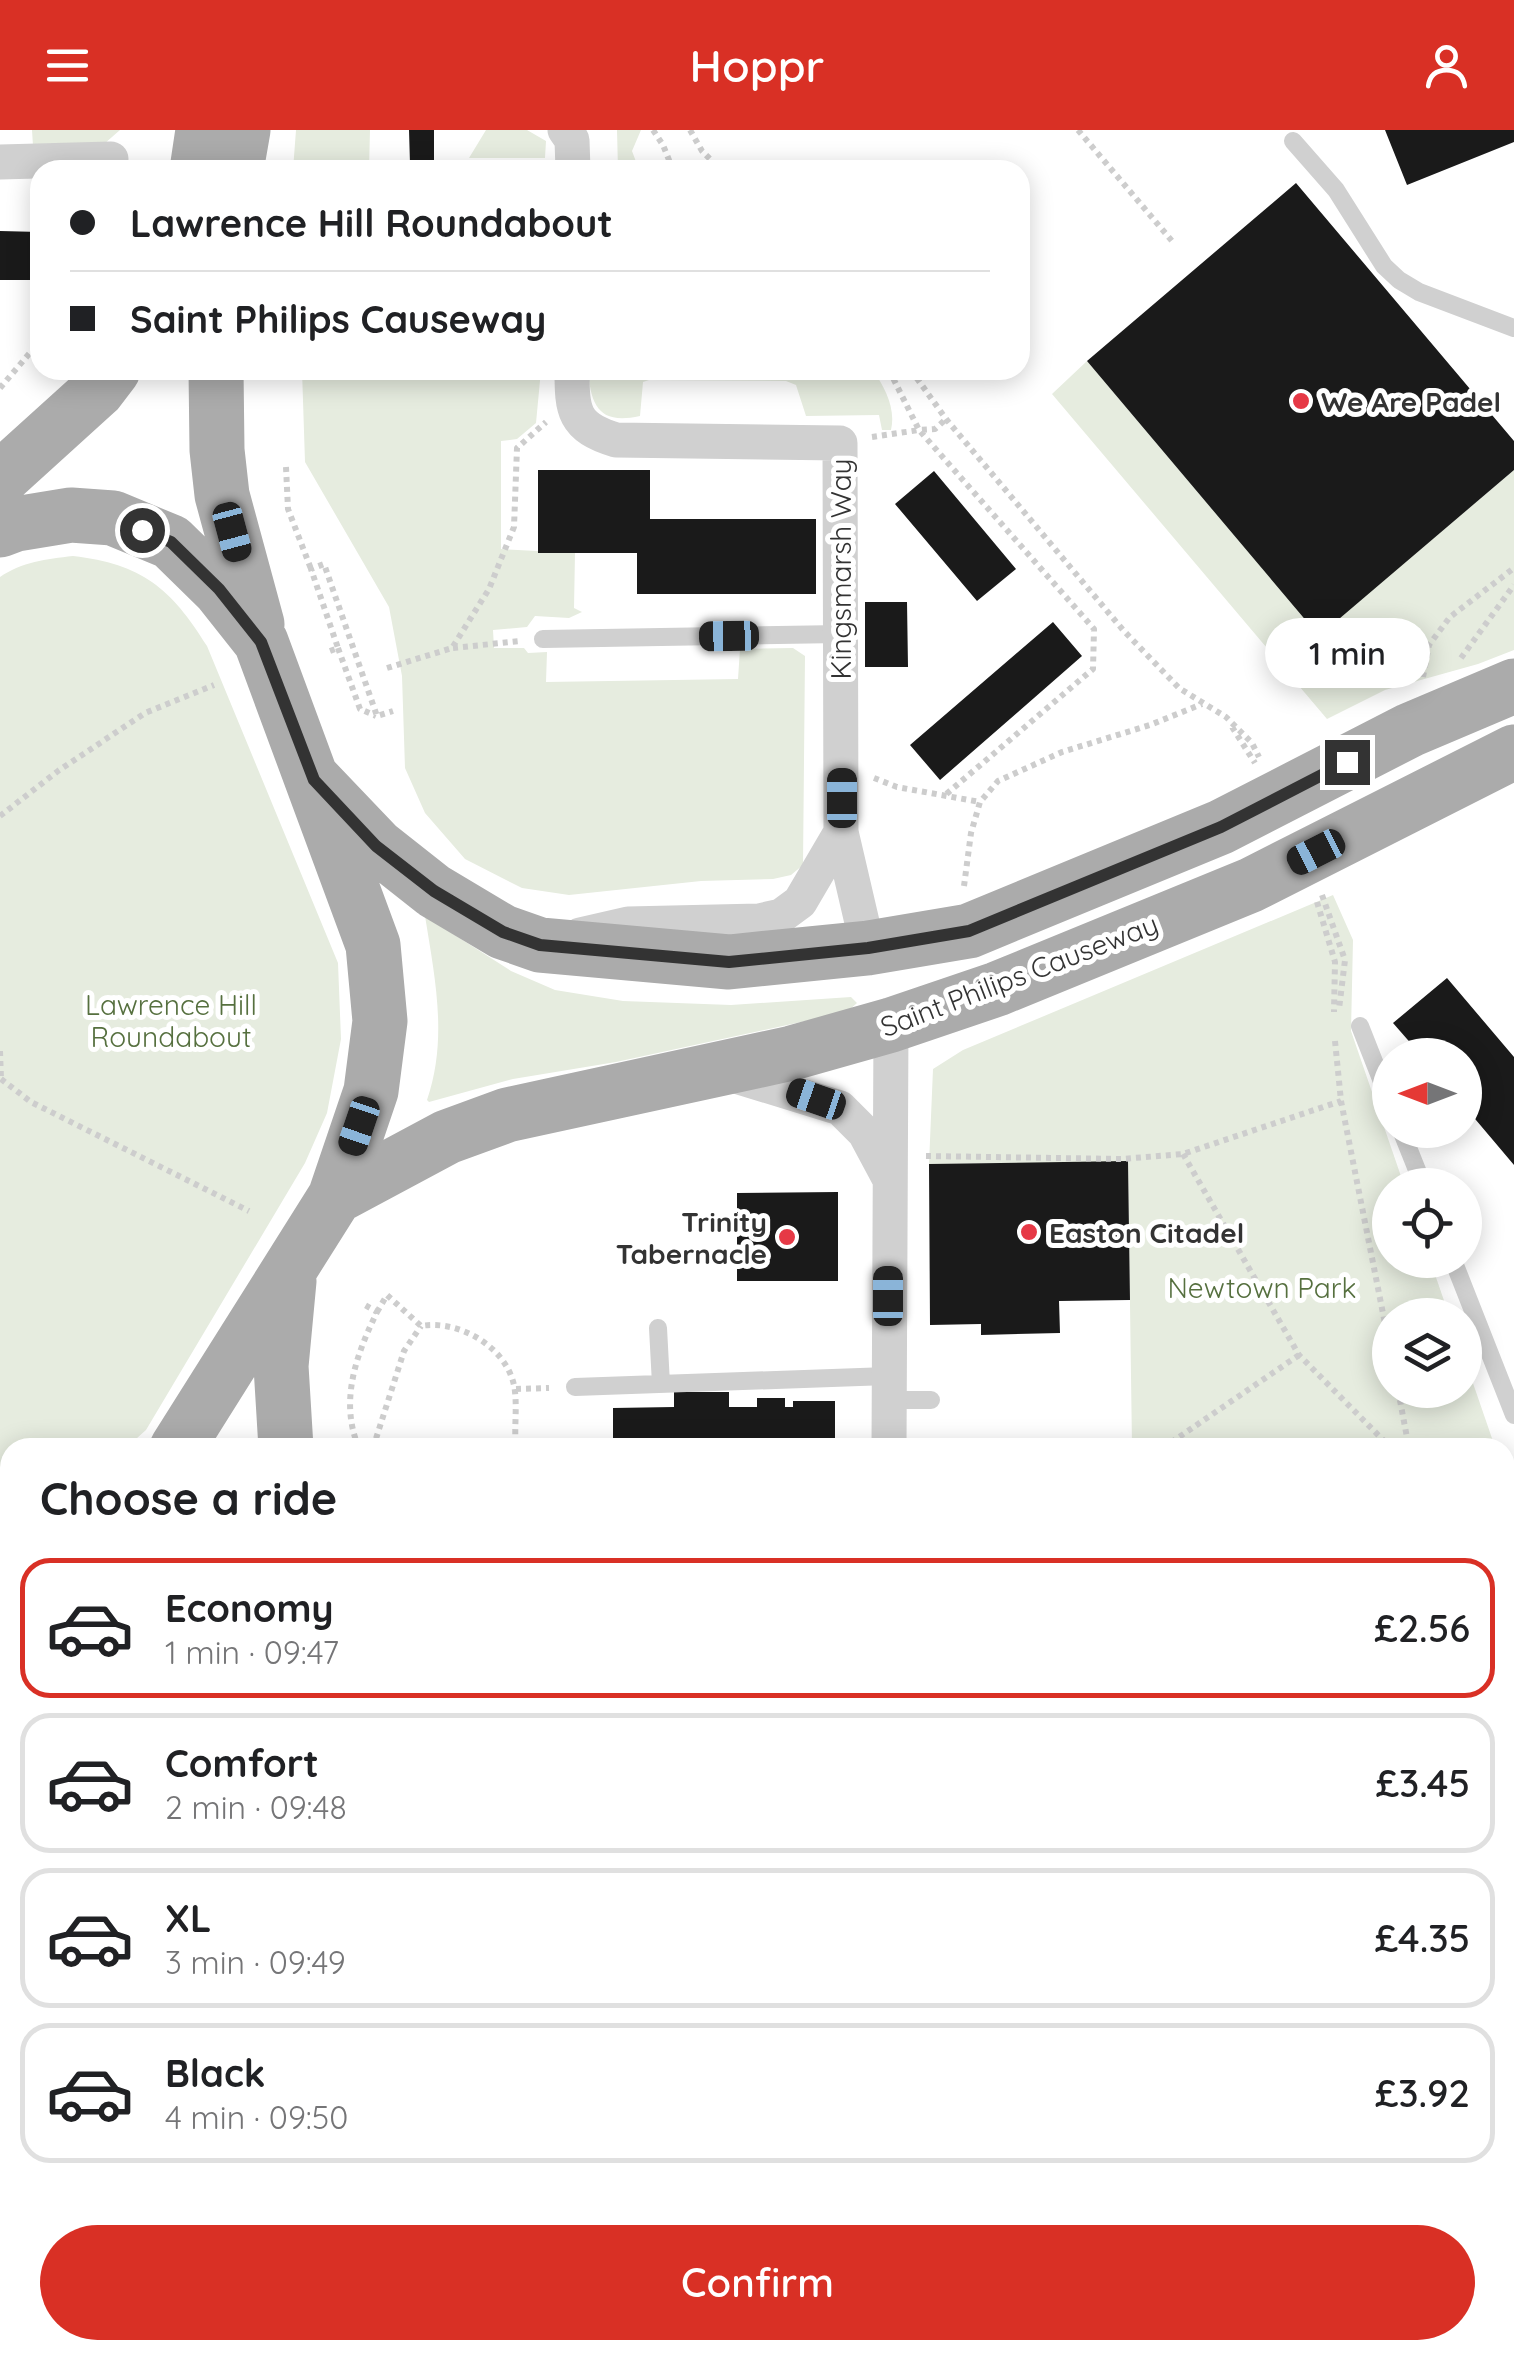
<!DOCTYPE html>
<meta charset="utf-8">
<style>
body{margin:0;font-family:Quicksand,sans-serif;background:#f2f2f2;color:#202124;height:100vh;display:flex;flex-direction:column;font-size:38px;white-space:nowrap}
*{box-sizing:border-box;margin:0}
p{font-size:32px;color:#757577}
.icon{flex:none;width:55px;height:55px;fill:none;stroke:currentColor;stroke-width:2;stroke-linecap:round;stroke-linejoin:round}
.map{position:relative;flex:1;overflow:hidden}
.drawer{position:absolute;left:0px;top:1308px;width:1515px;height:922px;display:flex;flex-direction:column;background:#fff;border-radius:30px 30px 0 0;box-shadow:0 5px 25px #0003}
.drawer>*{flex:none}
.guide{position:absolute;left:30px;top:30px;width:1000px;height:220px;border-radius:30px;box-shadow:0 5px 25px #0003;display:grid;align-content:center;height:220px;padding:0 40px;background:#fff}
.needle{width:65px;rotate:270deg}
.buttons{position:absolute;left:1372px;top:908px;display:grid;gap:20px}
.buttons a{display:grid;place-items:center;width:110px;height:110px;border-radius:50%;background:#fff;box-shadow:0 5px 25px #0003;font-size:50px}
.end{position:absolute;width:45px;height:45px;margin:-22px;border:12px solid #333;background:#fff;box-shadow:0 0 0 5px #fff}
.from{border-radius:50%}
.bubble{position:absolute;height:70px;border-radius:35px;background:#fff;box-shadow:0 5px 25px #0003;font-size:32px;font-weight:600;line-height:70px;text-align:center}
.car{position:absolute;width:30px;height:60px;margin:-30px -15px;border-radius:12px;box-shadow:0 0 8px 2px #0007;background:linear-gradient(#222 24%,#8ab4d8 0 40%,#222 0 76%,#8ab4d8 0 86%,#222 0)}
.guide b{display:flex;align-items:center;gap:35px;height:95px;font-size:38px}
.guide b+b{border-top:2px solid #e0e0e0}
.guide i{width:25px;height:25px;background:#202124}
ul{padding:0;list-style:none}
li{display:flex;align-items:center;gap:30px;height:140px;margin:0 20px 15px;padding:0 20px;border:5px solid #e0e0e0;border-radius:30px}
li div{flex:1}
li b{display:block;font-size:38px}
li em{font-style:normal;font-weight:600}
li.selected{border-color:#d93025}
li>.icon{width:90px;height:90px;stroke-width:1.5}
h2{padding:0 40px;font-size:45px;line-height:120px}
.action{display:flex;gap:20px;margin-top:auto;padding:20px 40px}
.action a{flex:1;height:115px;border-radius:60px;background:#d93025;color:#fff;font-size:40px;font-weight:600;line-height:115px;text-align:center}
header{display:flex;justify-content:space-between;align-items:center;height:130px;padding:0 40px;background:#d93025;color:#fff;font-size:45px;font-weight:600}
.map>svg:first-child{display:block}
.green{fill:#e6ecdf}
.building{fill:#1a1a1a}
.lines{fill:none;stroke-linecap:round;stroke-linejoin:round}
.path{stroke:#cdcdcd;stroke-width:6;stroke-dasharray:5 5;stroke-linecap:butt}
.lane{stroke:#d0d0d0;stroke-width:18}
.street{stroke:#d0d0d0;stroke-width:35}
.primary{stroke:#ababab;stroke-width:55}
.route{stroke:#333;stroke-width:12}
.poi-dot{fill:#e63946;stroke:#fff;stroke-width:4}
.labels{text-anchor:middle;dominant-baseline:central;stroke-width:10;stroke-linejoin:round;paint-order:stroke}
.poi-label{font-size:28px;font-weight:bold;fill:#333;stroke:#fff;text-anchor:start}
.street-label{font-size:28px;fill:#333;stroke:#fff}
.park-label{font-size:28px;fill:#56703f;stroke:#fff}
</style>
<header><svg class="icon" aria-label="menu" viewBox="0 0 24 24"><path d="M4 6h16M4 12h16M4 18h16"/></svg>Hoppr<svg class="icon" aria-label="person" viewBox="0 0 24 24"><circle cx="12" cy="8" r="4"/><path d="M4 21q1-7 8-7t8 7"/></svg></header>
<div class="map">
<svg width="1514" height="2229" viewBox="0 0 1514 2229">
<rect width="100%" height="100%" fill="#fff"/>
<path class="green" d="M32,0H120L104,14L33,16Z
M296,0H370L369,40H293Z
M486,0H527L546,11L545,28H469Z
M617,0H641L632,21L638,37L647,40L662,35L668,40H618Z
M1087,231L1319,505L1514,340V520L1478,534L1385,560L1327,589L1052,264Z
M302,240H541L536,293L517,309L501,311V419L575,423L574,478L582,482L569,488L535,486L527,497L493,500L494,518H524L528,523L547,522L546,552L738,549L740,519L793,518L805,526L803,735L791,745L773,749L701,751L569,765L522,758L465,729L425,683L405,638L402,546L389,477L305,332Z
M588,240H873C885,258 896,278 891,300H882L879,285L806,286L796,255L786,251L649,250L643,252L640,286C599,295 591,276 588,240Z
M73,426C142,434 171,458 207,516L338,833L341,909L327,983L305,1033L146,1300L127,1317L10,1318V1362L0,1360V447C22,432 46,429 73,426Z
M1333,765L1353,810L1351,901L1404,1055H1390V1130H1430L1449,1185H1390V1260H1465V1230L1495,1317H1132L1128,1032L929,1034L933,939L963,920Z
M425,786L511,841L555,860L623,871L731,875L851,867L857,873L847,882L616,932L513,949L429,972L427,970C448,909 435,848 425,786Z
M1505,1346L1514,1372V2229H1235V2220H1505Z
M480,2220H545L548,2229H483Z"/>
<path class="building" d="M409,0H434V33H560V40H383V34H410Z
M1385,0H1514V12L1407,55Z
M1296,53L1514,311V340L1319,506L1087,231Z
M0,101L40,102V150H0Z
M538,340H650V389H816V464H637V423H538Z
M934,341L1016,439L977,471L895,374Z
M865,472H907L908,537H865Z
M1053,492L1082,526L940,650L910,615Z
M1447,848L1514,927V1035L1465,977V925H1421L1393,893Z
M1128,1031L1130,1170L1059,1171L1060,1203L981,1205V1194L930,1195L929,1034Z
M838,1062V1151H737V1063Z
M674,1262H729V1277H757V1268H785V1277H793V1271H835V1318H613V1278L674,1277Z
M0,1744L10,1754V1921L0,1931Z
M155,2220H222L203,2229H159Z
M586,2220H609L590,2228Z
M654,2220L658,2229H629L651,2220Z
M770,2220H1012V2229H770Z
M1159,2220H1211V2229H1159Z"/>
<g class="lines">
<path class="path" d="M653,0L663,15L673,40
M690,0L702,21L721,40
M1078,0L1172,111
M889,240L919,300L935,299L946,289
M911,240L946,289L1123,500L1179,558L1226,587L1252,613L1259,627
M0,258L40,211
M872,307L919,300L1094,499L1093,539L944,666
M286,337L288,379L311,439
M338,518L360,579L376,586
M453,518L520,511
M330,521L338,518L311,439L324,434L377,586L393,581
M1461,528L1514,455
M387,538L452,518L489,459L514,397L517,318L546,292
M1423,547L1429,515L1450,487L1514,438
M1232,597L1255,633
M874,648L897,657L980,672
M0,686L58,641L145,583L214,555
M964,756L971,703L980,672L998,651L1062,622L1150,595L1202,574
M1322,765L1345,830L1339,879
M1317,772L1335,832L1334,882
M1335,911L1341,971L1390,1219
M0,921L1,949
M1,949L31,972L249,1081
M1183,1024L1299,1225L1391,1318
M926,1026L1122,1029L1183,1024L1341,971
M377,1182L387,1165L421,1196C460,1189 511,1219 515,1262C517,1280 514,1299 516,1318
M516,1259L549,1258
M1398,1260L1409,1318
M359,1318C339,1272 356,1225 377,1182L363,1174
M373,1318L404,1221L421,1196
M1163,1318L1299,1225
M1505,1890L1514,1902
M551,2220L555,2229
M1273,2220L1278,2229
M1348,2220V2229
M606,2229L628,2220"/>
<path class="lane" d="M1293,11L1336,60L1384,136L1399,150L1419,162L1514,198
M543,509L841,504
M1360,896L1390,972
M1401,1000L1423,1055
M1453,1130L1514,1285
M658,1198L661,1254
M575,1257L888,1246
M888,1270H931
M0,2143L10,2156
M60,2220L67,2229"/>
<path class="street" d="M565,0L572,10L573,40
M0,32L111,29
M572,240C572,281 573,297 616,310L840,313L841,702L868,818
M580,805L628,794L759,791L781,786L800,772L841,702
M726,943L840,978L865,1003L888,1046
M889,1318L891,895
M0,1975L10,1966
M709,2220L713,2229
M1081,2229V2220"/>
<path class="primary" d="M197,40L203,0
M236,40L243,0
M216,240L217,320L222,365L257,494
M0,349L97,261L113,240
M0,400L16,394L71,385L113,388L171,412L219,459L261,512L373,815L380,891L371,961L335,1067L177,1318
M314,650L377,716L434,761L503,802L540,815L729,832L868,818L969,801L1221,697L1410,600L1514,556
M335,1067L447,1007L507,985L792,923L891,895L997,859L1251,755L1514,622
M286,1318L281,1236L289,1151
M0,1398L10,1401
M0,1577L10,1592
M376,2220L379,2229
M433,2220L436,2229"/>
</g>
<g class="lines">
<path class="route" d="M142,400L171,412L219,459L261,512L314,650L376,716L434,761L503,802L540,815L729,832L868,818L969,801L1221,697L1347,632"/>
</g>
<g class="poi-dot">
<circle cx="1301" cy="271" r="10"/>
<circle cx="1029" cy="1102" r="10"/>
<circle cx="787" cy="1107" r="10"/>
</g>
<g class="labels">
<g class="poi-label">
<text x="1321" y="271">We Are Padel</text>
<text x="767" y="1091" text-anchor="end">Trinity<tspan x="767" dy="32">Tabernacle</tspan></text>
<text x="1049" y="1102">Easton Citadel</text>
</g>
<g class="street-label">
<text transform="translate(840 439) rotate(-90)">Kingsmarsh Way</text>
<text transform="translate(1019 845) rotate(-21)">Saint Philips Causeway</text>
</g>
<g class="park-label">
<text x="171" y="874">Lawrence Hill<tspan x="171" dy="32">Roundabout</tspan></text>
<text x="1262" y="1157">Newtown Park</text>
</g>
</g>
</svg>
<div class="buttons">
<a><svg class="needle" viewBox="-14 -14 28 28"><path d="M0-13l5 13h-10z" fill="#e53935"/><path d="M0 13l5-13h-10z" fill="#757577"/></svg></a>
<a><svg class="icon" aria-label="locate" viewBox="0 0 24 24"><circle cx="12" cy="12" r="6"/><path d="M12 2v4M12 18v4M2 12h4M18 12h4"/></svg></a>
<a><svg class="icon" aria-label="layers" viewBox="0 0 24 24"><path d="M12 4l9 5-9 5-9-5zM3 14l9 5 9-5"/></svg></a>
</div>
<i class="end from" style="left:142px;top:400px"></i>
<i class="end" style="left:1347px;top:632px"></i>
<div class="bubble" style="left:1265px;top:488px;width:165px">1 min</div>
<i class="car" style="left:232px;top:402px;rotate:165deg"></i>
<i class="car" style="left:729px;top:506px;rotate:269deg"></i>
<i class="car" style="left:842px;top:668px;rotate:0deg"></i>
<i class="car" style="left:1316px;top:722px;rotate:243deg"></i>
<i class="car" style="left:816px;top:969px;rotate:289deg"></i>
<i class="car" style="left:359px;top:996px;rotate:199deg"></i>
<i class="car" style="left:888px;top:1166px;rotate:0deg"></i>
<div class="guide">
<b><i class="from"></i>Lawrence Hill Roundabout</b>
<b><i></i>Saint Philips Causeway</b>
</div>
<section class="drawer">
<h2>Choose a ride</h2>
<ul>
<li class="selected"><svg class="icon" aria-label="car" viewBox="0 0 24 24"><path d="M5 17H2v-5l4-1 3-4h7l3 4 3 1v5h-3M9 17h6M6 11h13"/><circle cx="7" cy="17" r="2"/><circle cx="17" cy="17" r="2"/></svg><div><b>Economy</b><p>1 min · 09:47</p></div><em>£2.56</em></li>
<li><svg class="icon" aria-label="car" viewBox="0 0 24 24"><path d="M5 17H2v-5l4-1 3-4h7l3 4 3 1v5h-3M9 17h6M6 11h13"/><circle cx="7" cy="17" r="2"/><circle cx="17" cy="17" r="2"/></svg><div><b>Comfort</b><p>2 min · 09:48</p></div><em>£3.45</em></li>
<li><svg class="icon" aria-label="car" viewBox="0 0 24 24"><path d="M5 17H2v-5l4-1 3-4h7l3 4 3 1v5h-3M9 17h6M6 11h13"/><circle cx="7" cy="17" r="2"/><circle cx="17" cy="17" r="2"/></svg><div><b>XL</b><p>3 min · 09:49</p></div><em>£4.35</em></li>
<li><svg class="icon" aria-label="car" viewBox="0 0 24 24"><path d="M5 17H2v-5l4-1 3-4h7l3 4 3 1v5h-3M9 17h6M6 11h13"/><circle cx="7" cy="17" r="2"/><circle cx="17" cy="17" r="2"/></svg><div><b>Black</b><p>4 min · 09:50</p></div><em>£3.92</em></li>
</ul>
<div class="action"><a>Confirm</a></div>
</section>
</div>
